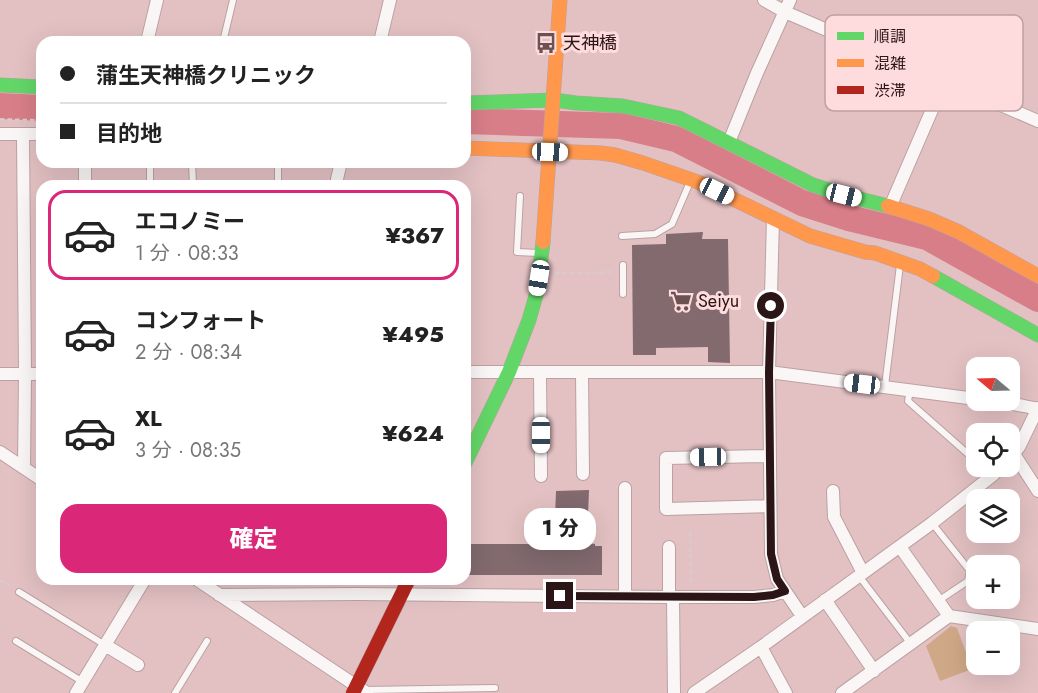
<!DOCTYPE html>
<html lang="ja">
<meta charset="utf-8">
<style>
body{margin:0;font-family:Jost,"Noto Sans JP",sans-serif;background:#f6f6f6;color:#222;height:100vh;display:flex;flex-direction:column;font-size:22px;white-space:nowrap}
*{box-sizing:border-box;margin:0}
p{font-size:20px;color:#767676}
.icon{flex:none;width:33px;height:33px;fill:none;stroke:currentColor;stroke-width:2;stroke-linecap:round;stroke-linejoin:round}
.map{position:relative;flex:1;overflow:hidden}
.drawer{position:absolute;left:36px;top:180px;width:435px;height:405px;display:flex;flex-direction:column;background:#fff;border-radius:18px;box-shadow:0 6px 24px #0002}
.drawer>*{flex:none}
.top-card{position:absolute;left:36px;top:36px;width:435px;height:132px;border-radius:18px;box-shadow:0 6px 24px #0002;display:grid;align-content:center;height:132px;padding:0 24px;background:#fff}
.needle{width:39px;rotate:289deg}
.fabs{position:absolute;left:966px;top:357px;display:grid;gap:12px}
.fabs a{display:grid;place-items:center;width:54px;height:54px;border-radius:12px;background:#fff;box-shadow:0 6px 24px #0002;font-size:30px}
.end{position:absolute;width:27px;height:27px;margin:-14px;border:8px solid #2c1517;background:#fff;box-shadow:0 0 0 3px #fff}
.from{border-radius:50%}
.bubble{position:absolute;height:42px;border-radius:18px;background:#fff;box-shadow:0 6px 24px #0002;font-size:20px;font-weight:800;line-height:42px;text-align:center}
.car{position:absolute;width:18px;height:36px;margin:-18px -9px;border-radius:8px;box-shadow:0 0 4px 2px #0007;background:linear-gradient(#fff 24%,#345 0 40%,#fff 0 76%,#345 0 86%,#fff 0)}
.top-card b{display:flex;align-items:center;gap:21px;height:57px;font-size:22px}
.top-card b+b{border-top:2px solid #e0e0e0}
.top-card i{width:15px;height:15px;background:#222}
ul{padding:10px 0 0;list-style:none}
li{display:flex;align-items:center;gap:18px;height:90px;margin:0 12px 9px;padding:0 12px;border:3px solid transparent;border-radius:18px}
li div{flex:1}
li b{display:block;font-size:22px}
li em{font-style:normal;font-weight:800}
li.current{border-color:#db2777}
li>.icon{width:54px;height:54px;stroke-width:1.5}
.button{display:flex;gap:12px;margin-top:auto;padding:12px 24px}
.button a{flex:1;height:69px;border-radius:18px;background:#db2777;color:#fff;font-size:24px;font-weight:800;line-height:69px;text-align:center}
.map>svg:first-child{display:block}
.green{fill:#cfa887}
.lines{fill:none;stroke-linecap:round;stroke-linejoin:round}
.river{stroke:#d87e88;stroke-width:26}
.building{fill:#826a6f}
.lane-casing{stroke:#bba1a3;stroke-width:8}
.street-casing{stroke:#bba1a3;stroke-width:14}
.fast-casing{stroke:#bba1a3;stroke-width:15}
.slow-casing{stroke:#bba1a3;stroke-width:15}
.jam-casing{stroke:#bba1a3;stroke-width:15}
.path{stroke:#d7cccd;stroke-width:2;stroke-dasharray:4.5 3;stroke-linecap:butt}
.lane{stroke:#fbf6f6;stroke-width:6}
.street{stroke:#fbf6f6;stroke-width:12}
.fast{stroke:#63d668;stroke-width:14}
.slow{stroke:#ff974d;stroke-width:14}
.jam{stroke:#b3261e;stroke-width:14}
.route{stroke:#2c1517;stroke-width:8}
.labels{text-anchor:middle;dominant-baseline:central;stroke-width:6;stroke-linejoin:round;paint-order:stroke}
.poi-label{font-size:18px;fill:#2c1517;stroke:#fedcde;text-anchor:start}
.key{fill:#fedcde;stroke:#bfa0a2;stroke-width:1.5}
.key-label{font-size:16px;fill:#2c1517}
</style>
<div class="map">
<svg width="1038" height="693" viewBox="0 0 1038 693">
<rect width="100%" height="100%" fill="#e3c1c3"/>
<path class="green" d="M951,626L957,628L972,669L940,681L926,646Z"/>
<g class="lines">
<path class="river" d="M0,106L42,108
M465,121L621,126L676,139L802,203L849,218L927,237L1038,299"/>
</g>
<path class="building" d="M703,232L702,239H728L730,363L708,362V347L656,348V355H633L632,245L666,244V234Z
M589,490L587,543L595,544V546H602V575H465V544H544L545,517H555L556,491Z"/>
<g class="lines">
<defs>
<path id="lane" d="M223,42L233,0
M150,162V186
M192,162L193,186
M278,162V186
M520,196L517,252L539,253
M622,236L655,234L672,224L690,182
M623,265V294
M885,386L900,265
M910,390L908,401L976,461
M983,466L993,475
M932,523L970,571L968,581L938,601
M859,576L911,644
M19,592L105,645
M16,641L83,682
M364,690L495,688
M175,693L207,641"/>
<path id="street" d="M764,0L785,12L1038,121
M147,42L157,0
M380,42L390,0
M0,134H42
M23,134L25,374L24,468
M729,142L757,73L790,0
M85,186V162
M338,186L337,179L341,162
M890,207L944,82
M773,218L769,372L771,554L777,579L802,616
M465,372H769L976,399
M540,373L541,476
M582,373L583,474
M0,374H42
M987,400L1024,406L1038,409
M0,452L42,480
M1014,454L1038,491
M770,456L666,458V509L770,506
M1010,459L1019,447L1038,408
M833,491L834,517L863,573
M669,547V597
M900,547L949,616
M196,579L367,693
M219,595L357,594L669,597H754L773,595L785,591
M625,597V488
M673,597L674,693
M825,600L874,671
M105,645L138,665
M761,647L786,693
M76,693L145,579
M694,693L761,647L932,523L993,475L1002,466
M842,693L949,616L1038,629"/>
<path id="fast" d="M0,85L42,87
M465,103L554,100L576,103L623,106L679,118L813,185L844,195L888,206
M933,276L1038,335
M465,463L509,372L529,320L537,292L543,242"/>
<path id="slow" d="M465,148L601,153L615,155L643,163L698,182L810,236L865,252L875,253L920,269L933,276
M888,206L929,219L959,232L1038,276
M543,242L560,0"/>
<path id="jam" d="M353,693L409,579"/>
</defs>
<use href="#lane" class="lane-casing"/>
<use href="#street" class="street-casing"/>
<use href="#fast" class="fast-casing"/>
<use href="#slow" class="slow-casing"/>
<use href="#jam" class="jam-casing"/>
<path class="path" d="M0,119L36,120
M555,273L613,272
M690,532L691,585
M0,580L10,586"/>
<use href="#lane" class="lane"/>
<use href="#street" class="street"/>
<use href="#fast" class="fast"/>
<use href="#slow" class="slow"/>
<use href="#jam" class="jam"/>
</g>
<g class="lines">
<path class="route" d="M560,596L754,597L773,595L785,591L777,579L771,554L769,372L771,306"/>
</g>
<defs>
<symbol id="bus-bare" viewBox="-9 -9 18 18"><path d="M-5-6H5V4H4V6H2V4H-2V6H-4V4H-5ZM-3.5-4V0h7V-4ZM-3.5 1.2v1.5H-2V1.2ZM2 1.2v1.5H3.5V1.2Z" fill="#6c5153" stroke="#fedcde" stroke-width="2.5" paint-order="stroke"/></symbol>
<symbol id="supermarket-bare" viewBox="-9 -9 18 18"><path d="M-6-5.5h2.5l.6 2H6L4.5 2H-2.5L-4.4-4H-6ZM-1.5 3.2a1.3 1.3 0 1 0 .1 0ZM3 3.2a1.3 1.3 0 1 0 .1 0Z" fill="#6c5153" stroke="#fedcde" stroke-width="2.5" paint-order="stroke"/></symbol>
</defs>
<g fill-rule="evenodd">
<use href="#bus-bare" x="531" y="28" width="30" height="30"/>
<use href="#supermarket-bare" x="666" y="286" width="30" height="30"/>
</g>
<g class="labels">
<g class="poi-label">
<text x="563" y="43">天神橋</text>
<text x="698" y="301">Seiyu</text>
</g>
</g>
<rect x="825" y="15" width="198" height="96" rx="9" class="key"/>
<rect x="837" y="32" width="27" height="8" fill="#63d668"/>
<rect x="837" y="59" width="27" height="8" fill="#ff974d"/>
<rect x="837" y="86" width="27" height="8" fill="#b3261e"/>
<g class="key-label">
<text x="874" y="42">順調</text>
<text x="874" y="69">混雑</text>
<text x="874" y="96">渋滞</text>
</g>
</svg>
<div class="fabs">
<a><svg class="needle" viewBox="-14 -14 28 28"><path d="M0-13l5 13h-10z" fill="#e53935"/><path d="M0 13l5-13h-10z" fill="#767676"/></svg></a>
<a><svg class="icon" aria-label="locate" viewBox="0 0 24 24"><circle cx="12" cy="12" r="6"/><path d="M12 2v4M12 18v4M2 12h4M18 12h4"/></svg></a>
<a><svg class="icon" aria-label="layers" viewBox="0 0 24 24"><path d="M12 4l9 5-9 5-9-5zM3 14l9 5 9-5"/></svg></a>
<a>+</a>
<a>−</a>
</div>
<i class="end from" style="left:771px;top:306px"></i>
<i class="end" style="left:560px;top:596px"></i>
<div class="bubble" style="left:524px;top:508px;width:72px">1 分</div>
<i class="car" style="left:550px;top:152px;rotate:92deg"></i>
<i class="car" style="left:717px;top:191px;rotate:116deg"></i>
<i class="car" style="left:844px;top:195px;rotate:104deg"></i>
<i class="car" style="left:539px;top:278px;rotate:189deg"></i>
<i class="car" style="left:862px;top:384px;rotate:277deg"></i>
<i class="car" style="left:541px;top:435px;rotate:180deg"></i>
<i class="car" style="left:708px;top:457px;rotate:269deg"></i>
<div class="top-card">
<b><i class="from"></i>蒲生天神橋クリニック</b>
<b><i></i>目的地</b>
</div>
<section class="drawer">
<ul>
<li class="current"><svg class="icon" aria-label="car" viewBox="0 0 24 24"><path d="M5 17H2v-5l4-1 3-4h7l3 4 3 1v5h-3M9 17h6M6 11h13"/><circle cx="7" cy="17" r="2"/><circle cx="17" cy="17" r="2"/></svg><div><b>エコノミー</b><p>1 分 · 08:33</p></div><em>¥367</em></li>
<li><svg class="icon" aria-label="car" viewBox="0 0 24 24"><path d="M5 17H2v-5l4-1 3-4h7l3 4 3 1v5h-3M9 17h6M6 11h13"/><circle cx="7" cy="17" r="2"/><circle cx="17" cy="17" r="2"/></svg><div><b>コンフォート</b><p>2 分 · 08:34</p></div><em>¥495</em></li>
<li><svg class="icon" aria-label="car" viewBox="0 0 24 24"><path d="M5 17H2v-5l4-1 3-4h7l3 4 3 1v5h-3M9 17h6M6 11h13"/><circle cx="7" cy="17" r="2"/><circle cx="17" cy="17" r="2"/></svg><div><b>XL</b><p>3 分 · 08:35</p></div><em>¥624</em></li>
</ul>
<div class="button"><a>確定</a></div>
</section>
</div>
